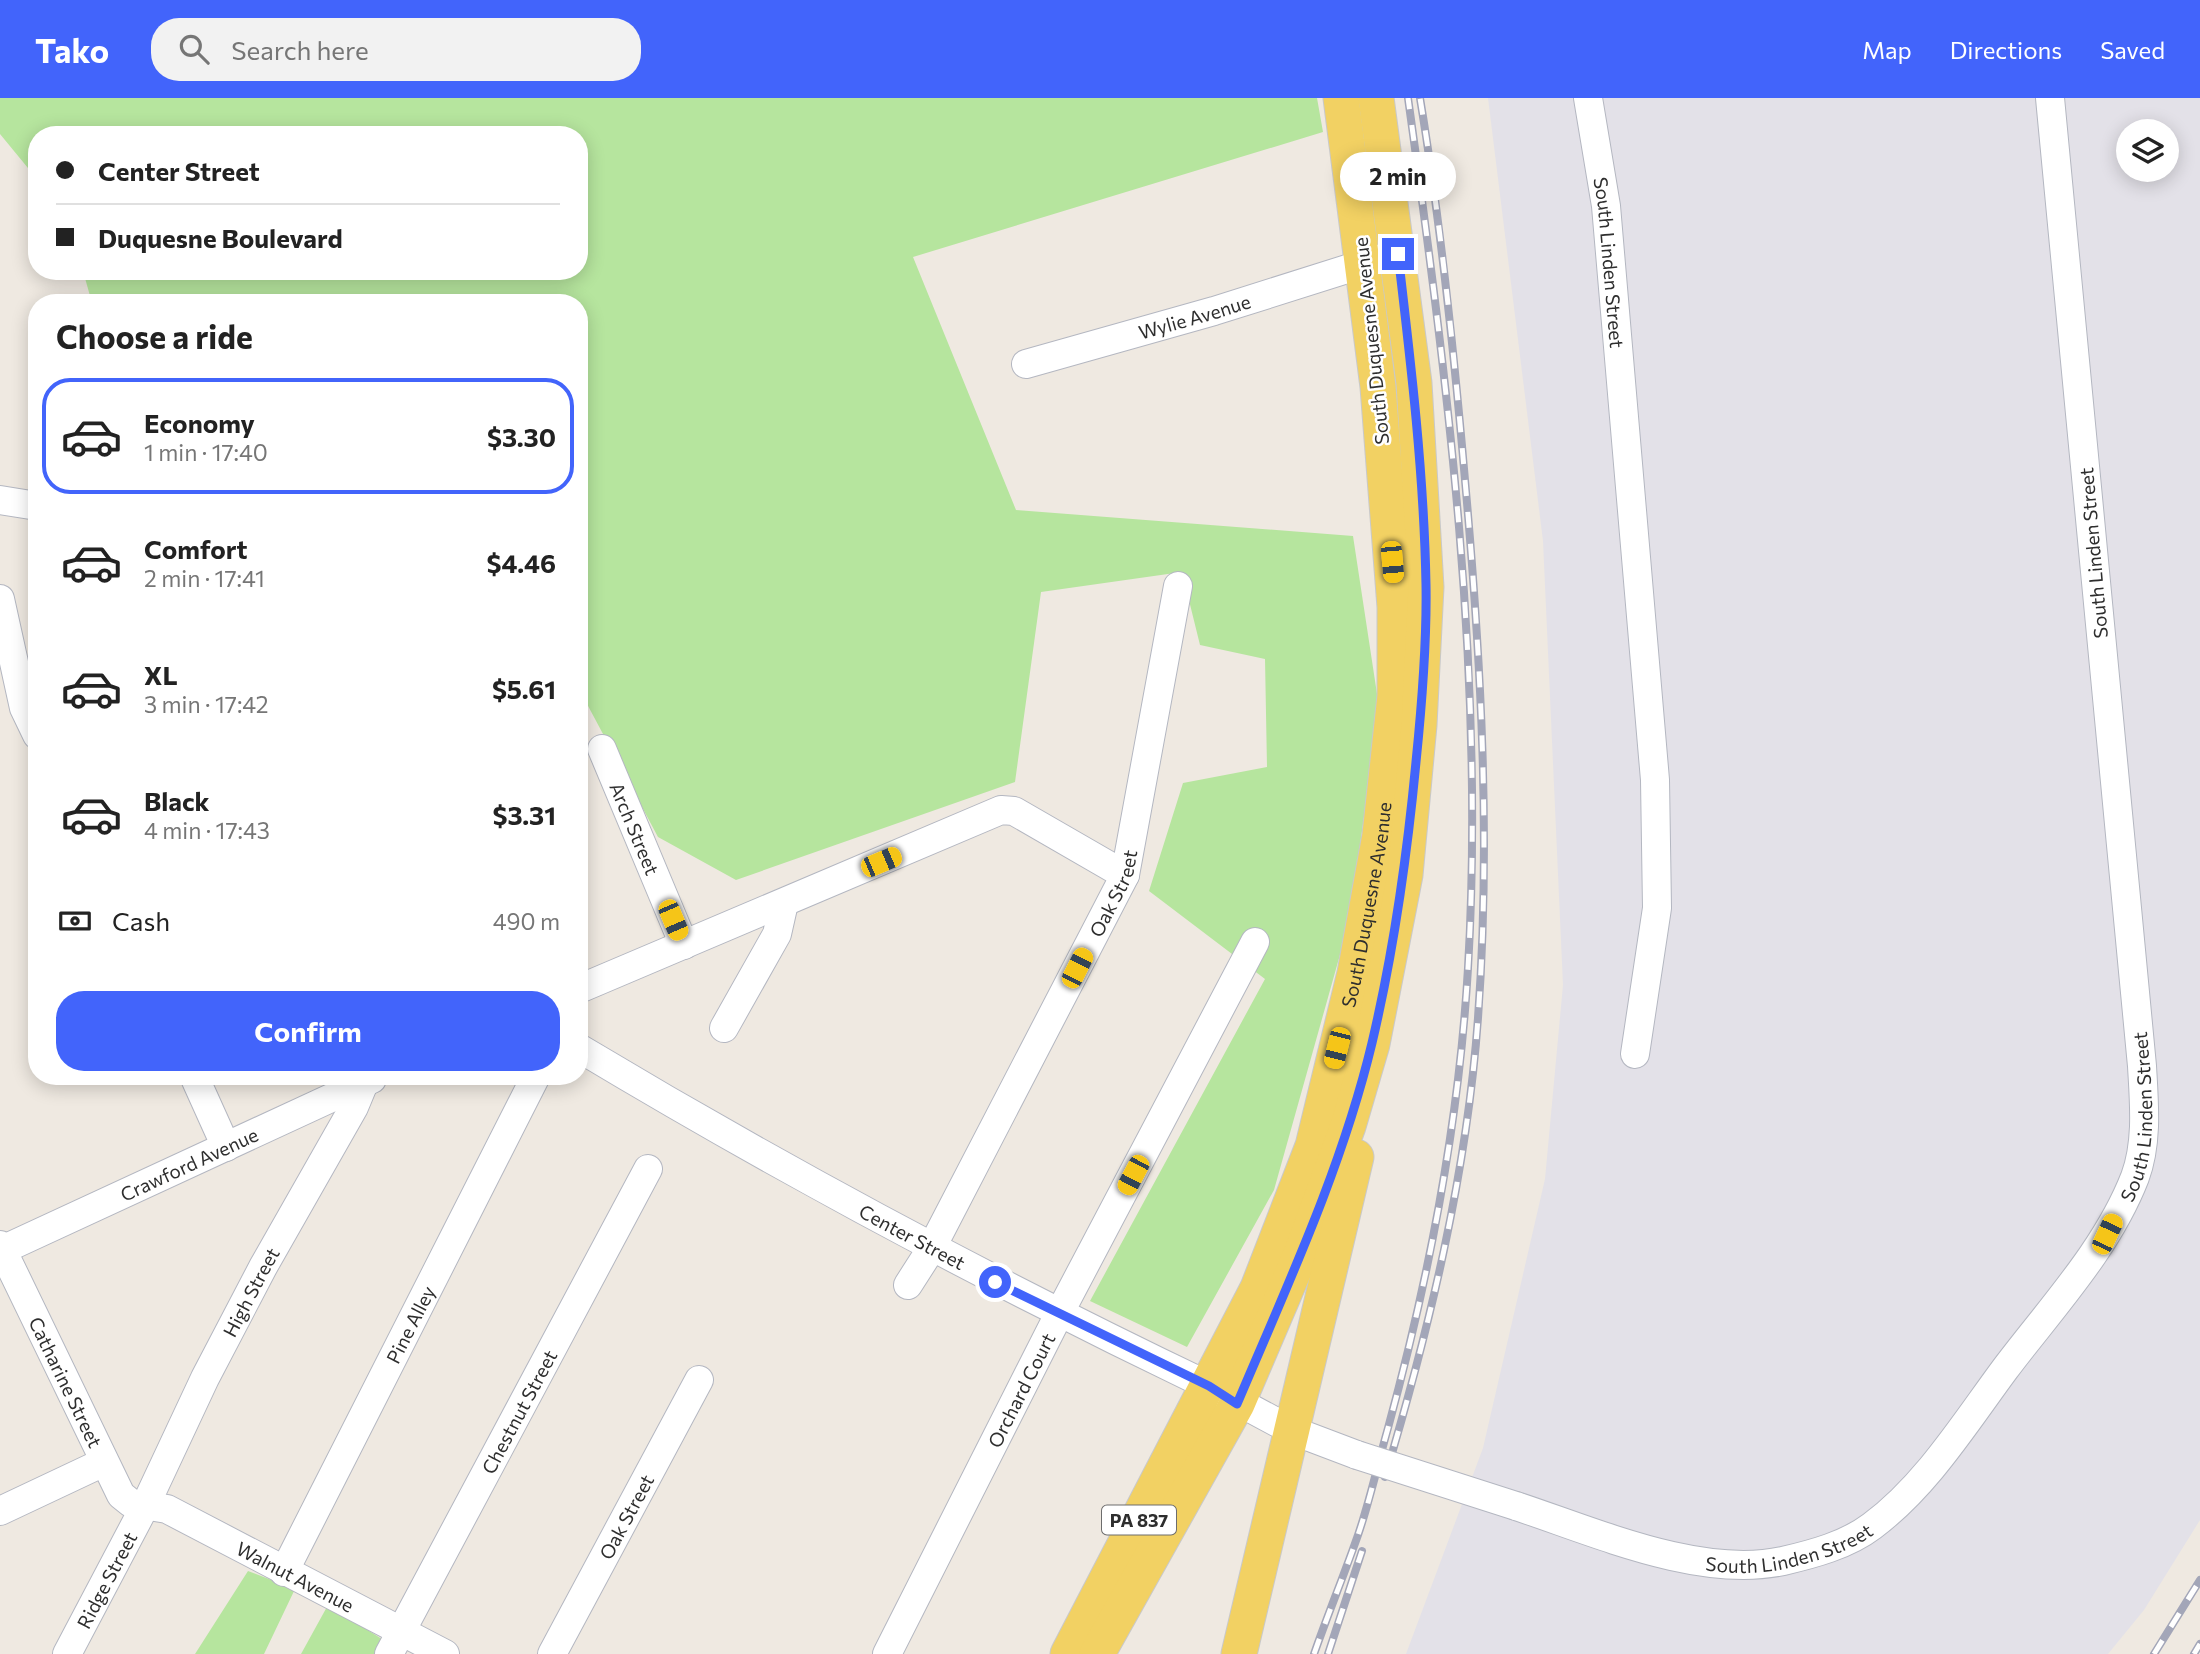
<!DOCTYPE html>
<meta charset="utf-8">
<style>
body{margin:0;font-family:Commissioner,sans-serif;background:#f2f2f2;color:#222;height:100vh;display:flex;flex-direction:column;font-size:26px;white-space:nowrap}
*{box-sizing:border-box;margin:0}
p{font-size:23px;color:#767676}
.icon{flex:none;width:38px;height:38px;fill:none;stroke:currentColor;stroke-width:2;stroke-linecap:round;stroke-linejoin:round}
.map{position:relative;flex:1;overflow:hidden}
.sheet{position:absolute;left:28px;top:196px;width:560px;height:791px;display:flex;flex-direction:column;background:#fff;border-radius:28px;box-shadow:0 4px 18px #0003}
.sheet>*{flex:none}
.banner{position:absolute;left:28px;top:28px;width:560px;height:154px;border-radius:28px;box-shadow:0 4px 18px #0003;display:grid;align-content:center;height:154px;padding:0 28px;background:#fff}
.fabs{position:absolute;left:2116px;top:21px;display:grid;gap:14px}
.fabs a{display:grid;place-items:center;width:63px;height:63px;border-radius:50%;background:#fff;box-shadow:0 4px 18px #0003;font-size:35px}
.end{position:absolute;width:32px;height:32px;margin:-16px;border:9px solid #4264fb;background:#fff;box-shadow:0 0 0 4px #fff}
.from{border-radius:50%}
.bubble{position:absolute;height:49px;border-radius:24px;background:#fff;box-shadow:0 4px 18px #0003;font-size:23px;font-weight:700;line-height:49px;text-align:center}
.car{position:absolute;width:21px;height:42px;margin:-21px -10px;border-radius:9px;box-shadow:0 0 5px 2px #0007;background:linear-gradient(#f5c518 24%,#345 0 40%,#f5c518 0 76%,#345 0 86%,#f5c518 0)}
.banner b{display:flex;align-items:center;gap:24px;height:66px;font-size:26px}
.banner b+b{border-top:2px solid #e0e0e0}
.banner i{width:18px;height:18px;background:#222}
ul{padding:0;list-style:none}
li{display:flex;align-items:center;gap:21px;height:116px;margin:0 14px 10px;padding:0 14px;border:4px solid transparent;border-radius:28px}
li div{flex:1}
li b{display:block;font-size:26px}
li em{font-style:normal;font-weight:700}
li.active{border-color:#4264fb}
li>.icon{width:63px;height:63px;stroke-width:1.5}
h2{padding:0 28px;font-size:32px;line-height:84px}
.pay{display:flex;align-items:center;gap:18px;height:77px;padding:0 28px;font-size:26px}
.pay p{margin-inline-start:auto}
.action{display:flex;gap:14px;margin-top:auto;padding:14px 28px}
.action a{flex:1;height:80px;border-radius:28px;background:#4264fb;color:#fff;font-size:28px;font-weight:700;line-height:80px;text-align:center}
header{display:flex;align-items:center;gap:42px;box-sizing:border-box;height:98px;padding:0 35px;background:#4264fb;color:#fff}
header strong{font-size:33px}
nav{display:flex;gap:38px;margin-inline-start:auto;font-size:24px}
.search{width:490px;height:63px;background:#f2f2f2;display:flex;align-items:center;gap:18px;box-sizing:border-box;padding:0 24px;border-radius:28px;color:#767676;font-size:26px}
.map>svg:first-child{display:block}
.industrial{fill:#e3e1e8;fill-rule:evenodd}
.green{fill:#b6e59e}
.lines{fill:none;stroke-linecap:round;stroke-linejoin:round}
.minor-casing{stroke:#b4b7c1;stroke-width:30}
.major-casing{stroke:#c9c9c9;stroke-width:37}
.minor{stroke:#fff;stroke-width:28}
.major{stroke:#f2d163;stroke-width:35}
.rail-casing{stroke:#a3a6b8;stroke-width:8}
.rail{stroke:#fff;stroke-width:5;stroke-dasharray:16;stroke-linecap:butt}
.minor-bridge-casing{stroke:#b4b7c1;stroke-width:30;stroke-linecap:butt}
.minor-bridge{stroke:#fff;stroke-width:28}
.route{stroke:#4264fb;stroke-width:9}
.labels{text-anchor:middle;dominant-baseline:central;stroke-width:5;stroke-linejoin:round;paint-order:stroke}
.shield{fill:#fff;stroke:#6d6d6d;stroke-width:2}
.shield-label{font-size:18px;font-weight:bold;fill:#2e2e2e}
.street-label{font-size:19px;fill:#2e2e2e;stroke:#fff}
</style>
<header>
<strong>Tako</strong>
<div class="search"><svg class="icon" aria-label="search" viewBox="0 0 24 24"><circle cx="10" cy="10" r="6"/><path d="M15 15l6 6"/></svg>Search here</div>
<nav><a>Map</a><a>Directions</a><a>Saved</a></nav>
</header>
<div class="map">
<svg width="2200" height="1556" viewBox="0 0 2200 1556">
<rect width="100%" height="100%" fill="#efe9e1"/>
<path class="industrial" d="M1488,0H2200V1422L2144,1512L2108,1556H1406L1483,1350L1545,1081L1563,887L1543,443ZM2128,33H2166V72H2128Z"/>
<path class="green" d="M0,0H1317L1323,34L913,159L1016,412L1353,438L1379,609L1350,821L1274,1092L1187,1249L1090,1203L1265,881L1149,793L1183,685L1267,669L1265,561L1200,547L1182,474L1041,494L1015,684L736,782L658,739L579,591V205H92L83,173H579V37H37V81L0,36Z
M248,1473L295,1491L264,1556H195Z
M328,1507L385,1543L378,1556H301Z"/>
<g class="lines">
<defs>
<g id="minor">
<path id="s1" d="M1588,0L1606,108L1655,682L1657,810L1635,956"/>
<path id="s2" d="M1026,266L1214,213L1382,160"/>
<path d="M0,402L37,408"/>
<path d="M0,501L24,610L37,637"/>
<path id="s3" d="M602,651L684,847"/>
<path d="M579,891L1001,712L1014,713L1125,777"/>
<path d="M724,930L777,836L784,805"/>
<path id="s4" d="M579,950C784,1073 994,1185 1209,1288L1291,1332L1357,1357"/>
<path d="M194,978L226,1049"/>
<path id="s5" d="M0,1147L121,1397L131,1405L167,1411L445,1556"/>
<path id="s6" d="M0,1153L372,981"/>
<path id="s7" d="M908,1187L931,1151L1125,777L1178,488"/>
<path id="s8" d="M1516,1408C1595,1434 1700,1481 1783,1463C1813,1456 1847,1447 1872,1428C1926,1388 1965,1325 2005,1271C2051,1210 2107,1151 2135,1079C2148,1044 2144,1004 2142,968L2050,0"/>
<path d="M0,1413L104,1364"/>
<path id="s9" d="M284,1474L536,978"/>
<path id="s10" d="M67,1556L145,1408L205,1280L263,1169L354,1009L364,985"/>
<path id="s11" d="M389,1556L648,1071"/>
<path id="s12" d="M552,1556L699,1282"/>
<path id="s13" d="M887,1556L1059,1216L1255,844"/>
</g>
<g id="major">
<path id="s14" d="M1068,1556L1258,1190L1313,1048L1355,875L1380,737L1395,598V509L1378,289L1341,0"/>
<path d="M1097,1556L1237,1306L1301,1156L1348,1028L1372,946L1405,777L1419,627L1426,489L1414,285L1376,0"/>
<path d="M1239,1556L1356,1059"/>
</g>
</defs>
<use href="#minor" class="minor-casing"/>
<use href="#major" class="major-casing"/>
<use href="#minor" class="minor"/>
<use href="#major" class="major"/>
<defs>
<path id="rail" d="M1385,1379C1429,1232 1467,1075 1478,920C1491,741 1481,561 1465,382C1454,254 1441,127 1420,0
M1314,1556C1328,1516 1344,1477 1358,1437C1370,1402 1378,1365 1388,1330C1429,1180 1459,1025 1468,870C1485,579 1448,287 1408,0
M1328,1556L1362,1453
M2154,1556L2200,1482
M2194,1556L2200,1546"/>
</defs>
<use href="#rail" class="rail-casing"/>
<use href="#rail" class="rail"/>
<defs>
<path id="minor-bridge" d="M1357,1357L1516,1408"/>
</defs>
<use href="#minor-bridge" class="minor-bridge-casing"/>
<use href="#minor-bridge" class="minor-bridge"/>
</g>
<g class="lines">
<path class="route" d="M995,1184L1209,1288L1237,1306C1287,1188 1342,1070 1372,945C1394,852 1407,759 1416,664C1422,605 1427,546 1426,487C1424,376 1411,266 1398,156"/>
</g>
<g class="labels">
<rect class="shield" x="1102" y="1407.5" width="74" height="29" rx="5"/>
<g class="shield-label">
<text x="1139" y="1422">PA 837</text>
</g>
<g class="street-label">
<text stroke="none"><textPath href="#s1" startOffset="166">South Linden Street</textPath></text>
<text stroke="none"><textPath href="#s2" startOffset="175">Wylie Avenue</textPath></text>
<text transform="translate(1371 243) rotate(-96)">South Duquesne Avenue</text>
<text transform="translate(2093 455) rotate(-95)">South Linden Street</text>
<text stroke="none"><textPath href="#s3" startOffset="86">Arch Street</textPath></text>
<text stroke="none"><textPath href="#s7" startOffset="443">Oak Street</textPath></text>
<text stroke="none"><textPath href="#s14" startOffset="812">South Duquesne Avenue</textPath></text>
<text stroke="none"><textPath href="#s8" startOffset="872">South Linden Street</textPath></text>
<text stroke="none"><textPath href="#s6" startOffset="208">Crawford Avenue</textPath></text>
<text stroke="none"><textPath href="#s4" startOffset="383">Center Street</textPath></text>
<text stroke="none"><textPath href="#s10" startOffset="406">High Street</textPath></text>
<text stroke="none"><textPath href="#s9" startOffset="278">Pine Alley</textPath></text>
<text stroke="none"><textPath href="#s5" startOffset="152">Catharine Street</textPath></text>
<text stroke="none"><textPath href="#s13" startOffset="296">Orchard Court</textPath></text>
<text stroke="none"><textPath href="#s11" startOffset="275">Chestnut Street</textPath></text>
<text stroke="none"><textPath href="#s12" startOffset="156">Oak Street</textPath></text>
<text stroke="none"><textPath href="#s8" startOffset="284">South Linden Street</textPath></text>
<text stroke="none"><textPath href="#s5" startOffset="472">Walnut Avenue</textPath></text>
<text stroke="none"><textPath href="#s10" startOffset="84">Ridge Street</textPath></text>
</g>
</g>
</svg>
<div class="fabs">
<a><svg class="icon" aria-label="layers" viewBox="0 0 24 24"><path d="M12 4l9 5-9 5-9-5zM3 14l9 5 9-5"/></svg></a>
</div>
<i class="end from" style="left:995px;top:1184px"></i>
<i class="end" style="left:1398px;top:156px"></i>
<div class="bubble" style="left:1340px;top:54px;width:116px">2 min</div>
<i class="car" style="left:1392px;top:464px;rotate:175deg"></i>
<i class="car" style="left:881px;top:764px;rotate:67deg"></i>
<i class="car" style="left:673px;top:822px;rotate:157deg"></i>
<i class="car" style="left:1077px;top:870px;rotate:27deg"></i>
<i class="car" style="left:1337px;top:950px;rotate:194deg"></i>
<i class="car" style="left:1133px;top:1077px;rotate:208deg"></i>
<i class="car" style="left:2107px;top:1136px;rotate:25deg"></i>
<div class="banner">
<b><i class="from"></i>Center Street</b>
<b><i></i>Duquesne Boulevard</b>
</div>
<section class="sheet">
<h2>Choose a ride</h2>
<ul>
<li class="active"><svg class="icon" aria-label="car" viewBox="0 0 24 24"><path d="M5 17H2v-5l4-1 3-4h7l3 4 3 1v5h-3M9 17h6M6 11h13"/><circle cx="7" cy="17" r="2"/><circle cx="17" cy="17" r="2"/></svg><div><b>Economy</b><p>1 min · 17:40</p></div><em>$3.30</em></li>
<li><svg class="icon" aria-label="car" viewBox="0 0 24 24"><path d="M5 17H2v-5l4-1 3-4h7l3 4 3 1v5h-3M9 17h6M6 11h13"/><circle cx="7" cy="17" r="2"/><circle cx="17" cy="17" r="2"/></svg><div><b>Comfort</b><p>2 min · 17:41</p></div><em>$4.46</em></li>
<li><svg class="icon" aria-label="car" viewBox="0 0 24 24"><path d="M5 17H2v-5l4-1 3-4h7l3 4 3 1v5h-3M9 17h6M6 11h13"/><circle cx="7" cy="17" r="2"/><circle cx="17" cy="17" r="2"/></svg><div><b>XL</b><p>3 min · 17:42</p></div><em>$5.61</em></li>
<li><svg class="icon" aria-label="car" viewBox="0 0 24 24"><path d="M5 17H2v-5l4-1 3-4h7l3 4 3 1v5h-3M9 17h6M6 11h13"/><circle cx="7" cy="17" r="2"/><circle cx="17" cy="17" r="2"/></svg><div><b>Black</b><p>4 min · 17:43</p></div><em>$3.31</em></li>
</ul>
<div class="pay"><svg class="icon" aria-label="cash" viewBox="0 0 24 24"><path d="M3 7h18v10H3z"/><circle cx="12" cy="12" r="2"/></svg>Cash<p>490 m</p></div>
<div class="action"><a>Confirm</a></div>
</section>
</div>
